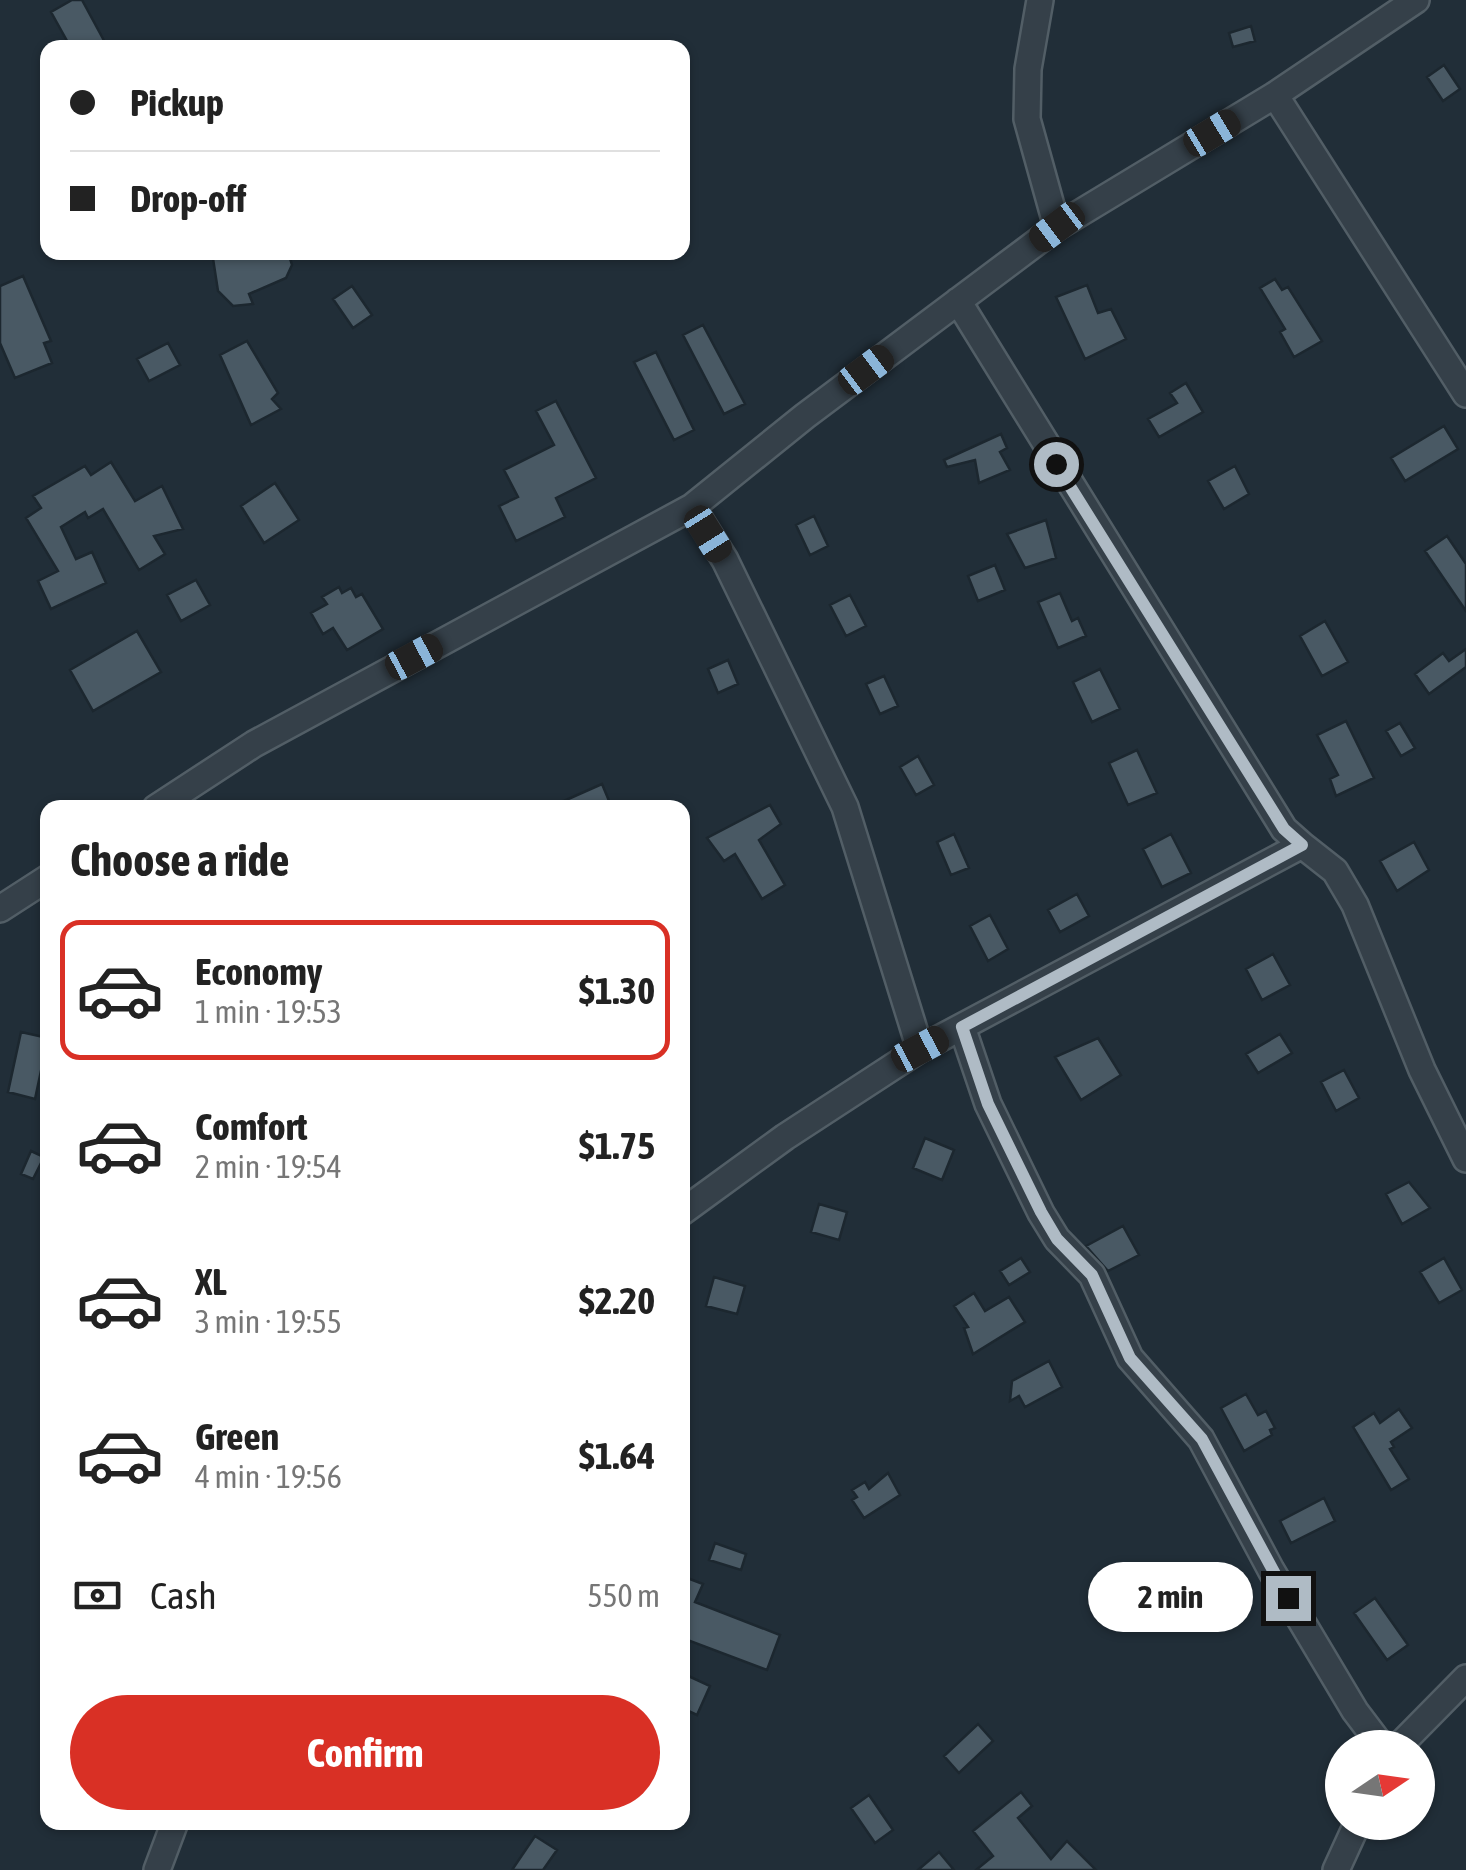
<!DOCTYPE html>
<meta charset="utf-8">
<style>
body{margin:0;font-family:"Asap Condensed",sans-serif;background:#f6f6f6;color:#222;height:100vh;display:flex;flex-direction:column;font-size:38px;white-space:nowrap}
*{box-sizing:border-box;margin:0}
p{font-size:32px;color:#767676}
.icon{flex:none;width:55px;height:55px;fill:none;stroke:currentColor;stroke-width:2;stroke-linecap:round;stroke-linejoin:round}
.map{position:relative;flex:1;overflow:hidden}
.side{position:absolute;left:40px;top:800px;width:650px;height:1030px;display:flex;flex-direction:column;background:#fff;border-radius:20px;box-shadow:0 2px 8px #0004}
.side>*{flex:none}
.hud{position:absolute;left:40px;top:40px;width:650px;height:220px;border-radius:20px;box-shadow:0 2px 8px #0004;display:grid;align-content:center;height:220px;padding:0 30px;background:#fff}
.needle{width:65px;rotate:77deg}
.controls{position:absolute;left:1325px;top:1730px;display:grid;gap:20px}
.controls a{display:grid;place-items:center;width:110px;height:110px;border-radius:50%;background:#fff;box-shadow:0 2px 8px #0004;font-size:50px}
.end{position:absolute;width:45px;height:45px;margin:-22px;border:12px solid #afbbc5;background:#111;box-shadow:0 0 0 5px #111}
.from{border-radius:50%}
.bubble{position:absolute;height:70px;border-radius:35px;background:#fff;box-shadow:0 2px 8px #0004;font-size:32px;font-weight:700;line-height:70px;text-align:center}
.car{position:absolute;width:30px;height:60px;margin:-30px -15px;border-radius:12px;box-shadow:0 0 8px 2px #0007;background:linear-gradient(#222 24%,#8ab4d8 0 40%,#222 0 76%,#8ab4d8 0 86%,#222 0)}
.hud b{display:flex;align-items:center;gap:35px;height:95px;font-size:38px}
.hud b+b{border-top:2px solid #e0e0e0}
.hud i{width:25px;height:25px;background:#222}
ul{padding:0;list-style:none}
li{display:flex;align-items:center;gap:30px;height:140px;margin:0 20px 15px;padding:0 10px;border:5px solid transparent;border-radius:20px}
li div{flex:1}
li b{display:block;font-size:38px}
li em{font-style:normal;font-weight:700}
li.on{border-color:#d93025}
li>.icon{width:90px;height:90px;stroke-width:1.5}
h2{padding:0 30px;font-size:45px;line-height:120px}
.pay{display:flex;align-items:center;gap:25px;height:110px;padding:0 30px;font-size:38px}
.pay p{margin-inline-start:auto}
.primary-button{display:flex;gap:20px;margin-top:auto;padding:20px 30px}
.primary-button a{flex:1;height:115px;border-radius:60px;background:#d93025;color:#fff;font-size:40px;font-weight:700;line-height:115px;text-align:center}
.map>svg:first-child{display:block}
.building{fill:#495964;stroke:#1c272f;stroke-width:2.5}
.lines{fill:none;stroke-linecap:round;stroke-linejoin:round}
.minor-casing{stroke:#525e66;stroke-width:30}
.minor{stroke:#354049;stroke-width:25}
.route{stroke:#afbbc5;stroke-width:12}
</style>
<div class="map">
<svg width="1466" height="1870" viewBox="0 0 1466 1870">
<rect width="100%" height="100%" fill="#212e38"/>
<path class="building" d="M72,0H82L108,48H71L51,12Z
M1251,26L1255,41L1233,47L1229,33Z
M1444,65L1460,89L1443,101L1427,77Z
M212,252H288L292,265L286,278L249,294L253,304L233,306L218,291Z
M23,276L51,341L44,343L52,363L15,378L0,343V286Z
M1275,279L1282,290L1288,287L1322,341L1294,357L1280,332L1285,329L1260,288Z
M1087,285L1098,313L1111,309L1126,339L1085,359L1056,297Z
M352,286L372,315L353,328L333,299Z
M703,325L745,404L724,414L683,335Z
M247,341L278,393L272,399L281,409L251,425L220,355Z
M168,343L180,365L149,381L137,359Z
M656,352L694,430L674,440L634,362Z
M1186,383L1203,412L1159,437L1148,419L1177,403L1170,393Z
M556,401L596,478L556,498L565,517L516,541L499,506L518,497L504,470L554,445L536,411Z
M1444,426L1458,449L1405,481L1391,458Z
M1001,434L1007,448L1000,452L1010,470L979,483L975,460L947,467L944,460Z
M111,462L135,501L162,486L183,529L154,536L165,554L139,570L103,509L88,518L85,512L61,527L76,559L92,552L106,583L51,609L38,581L58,571L26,518L41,508L33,496L85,466L91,475Z
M1235,466L1249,494L1224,509L1208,481Z
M275,483L299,520L264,543L241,506Z
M814,516L828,546L810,555L796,525Z
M1046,520L1056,558L1025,568L1007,534Z
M1447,536L1466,564V611L1425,551Z
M995,565L1005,590L978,601L968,576Z
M196,580L210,605L181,621L167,595Z
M339,587L342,593L351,588L356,597L362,594L383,629L347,650L333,628L323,634L311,613L327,604L322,597Z
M1060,593L1072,621L1078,618L1086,636L1058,648L1038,602Z
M850,595L866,626L846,636L830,605Z
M1325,621L1348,662L1322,676L1300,636Z
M137,631L161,672L93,711L70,670Z
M1466,649V667L1429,694L1415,674L1443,653L1449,661Z
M728,660L738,684L718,693L708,669Z
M1100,669L1120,709L1092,722L1073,682Z
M884,676L898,706L880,714L866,684Z
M1346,721L1374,778L1336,796L1330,779L1338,775L1317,735Z
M1400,723L1415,748L1401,756L1386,731Z
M1137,750L1157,793L1128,805L1109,763Z
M918,756L934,785L916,795L900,767Z
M602,784L612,808H548Z
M770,805L781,824L759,840L785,885L762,899L735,854L724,861L707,838Z
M954,834L969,868L951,875L937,842Z
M1171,834L1191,873L1162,887L1143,849Z
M1414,842L1429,870L1397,891L1380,861Z
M1077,894L1089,916L1060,932L1048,910Z
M990,915L1008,949L988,961L970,926Z
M1273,954L1290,985L1262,1000L1246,969Z
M21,1032L48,1038L35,1099L8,1092Z
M1280,1034L1292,1053L1258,1073L1246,1054Z
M1098,1038L1121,1075L1081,1100L1055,1057Z
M1344,1070L1359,1098L1336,1111L1321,1082Z
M925,1138L954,1150L942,1180L913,1168Z
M31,1151L44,1157L33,1179L21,1174Z
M1409,1182L1430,1208L1402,1224L1386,1194Z
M819,1204L847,1212L839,1240L811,1232Z
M1123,1226L1139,1255L1108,1271L1086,1246Z
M1021,1258L1030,1272L1009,1285L1000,1271Z
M1444,1258L1462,1290L1439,1303L1420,1272Z
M714,1277L745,1286L737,1314L706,1306Z
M974,1293L985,1311L1009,1297L1025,1322L973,1354L964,1328L968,1327L954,1306Z
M1049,1361L1062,1387L1025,1407L1019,1396L1010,1401L1012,1381Z
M1246,1394L1258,1415L1266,1411L1275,1428L1270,1430L1272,1435L1244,1451L1221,1408Z
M1399,1409L1412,1428L1391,1442L1394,1447L1390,1449L1409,1479L1391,1490L1353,1427L1374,1413L1380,1423Z
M888,1473L900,1495L864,1518L852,1500L857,1497L852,1490L865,1482L869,1489Z
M1324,1498L1335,1521L1291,1543L1280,1521Z
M715,1543L746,1554L741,1570L709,1560Z
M682,1576L703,1584L695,1602L780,1635L767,1670L682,1638Z
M1375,1598L1408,1645L1387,1660L1354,1613Z
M682,1673L710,1686L697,1715L682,1708Z
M978,1724L993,1741L959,1773L944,1756Z
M1021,1792L1032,1806L1018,1818L1051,1859L1067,1841L1096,1870H976L993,1856L973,1831Z
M869,1795L893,1830L875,1843L851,1808Z
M535,1836L557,1850L543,1870H512Z
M939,1852L954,1870H918Z"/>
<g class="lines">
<defs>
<path id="minor" d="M1040,0L1028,69L1027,119L1057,227
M1275,95L1466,394
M958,301L1284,829L1302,845
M156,808L254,744L692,507L805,416L1057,227L1275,95L1416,0
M0,909L48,878
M962,1027L988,1104L1041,1213L1057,1239L1092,1275L1130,1358L1201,1439L1271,1570L1355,1711L1383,1748
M920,1049L1302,845L1335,871L1355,905L1422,1070L1466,1159
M682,1212L785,1137L920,1049L845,807L725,560L692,507
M1397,1748L1466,1678
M157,1870L175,1822
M1336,1870L1358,1822"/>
</defs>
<use href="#minor" class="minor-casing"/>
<use href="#minor" class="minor"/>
</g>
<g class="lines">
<path class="route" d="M1056,464L1284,829L1302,845L962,1027L988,1104L1041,1212L1057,1239L1092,1275L1130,1358L1202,1439L1288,1598"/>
</g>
</svg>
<div class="controls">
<a><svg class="needle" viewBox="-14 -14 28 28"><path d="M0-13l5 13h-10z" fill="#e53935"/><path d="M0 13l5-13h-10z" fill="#767676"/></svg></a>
</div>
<i class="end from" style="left:1056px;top:464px"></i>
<i class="end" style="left:1288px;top:1598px"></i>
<div class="bubble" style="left:1088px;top:1562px;width:165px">2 min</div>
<i class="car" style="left:1212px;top:133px;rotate:59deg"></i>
<i class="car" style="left:1057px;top:227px;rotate:233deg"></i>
<i class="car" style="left:866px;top:370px;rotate:53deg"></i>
<i class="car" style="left:708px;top:534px;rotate:148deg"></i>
<i class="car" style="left:414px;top:657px;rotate:62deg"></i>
<i class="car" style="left:920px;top:1049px;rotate:62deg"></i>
<div class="hud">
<b><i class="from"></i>Pickup</b>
<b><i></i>Drop-off</b>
</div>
<section class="side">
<h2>Choose a ride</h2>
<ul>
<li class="on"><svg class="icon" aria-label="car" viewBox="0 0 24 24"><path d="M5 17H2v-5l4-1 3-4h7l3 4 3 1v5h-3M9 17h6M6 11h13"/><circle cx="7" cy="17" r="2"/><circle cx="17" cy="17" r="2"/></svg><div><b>Economy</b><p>1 min · 19:53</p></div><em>$1.30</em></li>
<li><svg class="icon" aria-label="car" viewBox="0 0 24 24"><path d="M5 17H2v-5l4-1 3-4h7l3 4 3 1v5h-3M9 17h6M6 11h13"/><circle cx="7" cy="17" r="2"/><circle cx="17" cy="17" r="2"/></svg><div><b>Comfort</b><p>2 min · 19:54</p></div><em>$1.75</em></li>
<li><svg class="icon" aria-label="car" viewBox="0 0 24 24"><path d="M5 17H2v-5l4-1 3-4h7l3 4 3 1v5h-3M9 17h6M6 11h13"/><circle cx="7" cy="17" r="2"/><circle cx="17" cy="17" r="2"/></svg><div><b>XL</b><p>3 min · 19:55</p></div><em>$2.20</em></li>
<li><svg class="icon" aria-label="car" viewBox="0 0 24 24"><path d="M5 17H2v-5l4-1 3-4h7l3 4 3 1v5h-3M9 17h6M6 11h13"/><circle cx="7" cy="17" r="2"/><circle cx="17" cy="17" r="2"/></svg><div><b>Green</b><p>4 min · 19:56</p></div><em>$1.64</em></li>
</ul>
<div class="pay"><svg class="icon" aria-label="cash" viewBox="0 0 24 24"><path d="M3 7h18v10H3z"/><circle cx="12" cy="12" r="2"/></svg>Cash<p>550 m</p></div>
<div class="primary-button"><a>Confirm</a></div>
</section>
</div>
